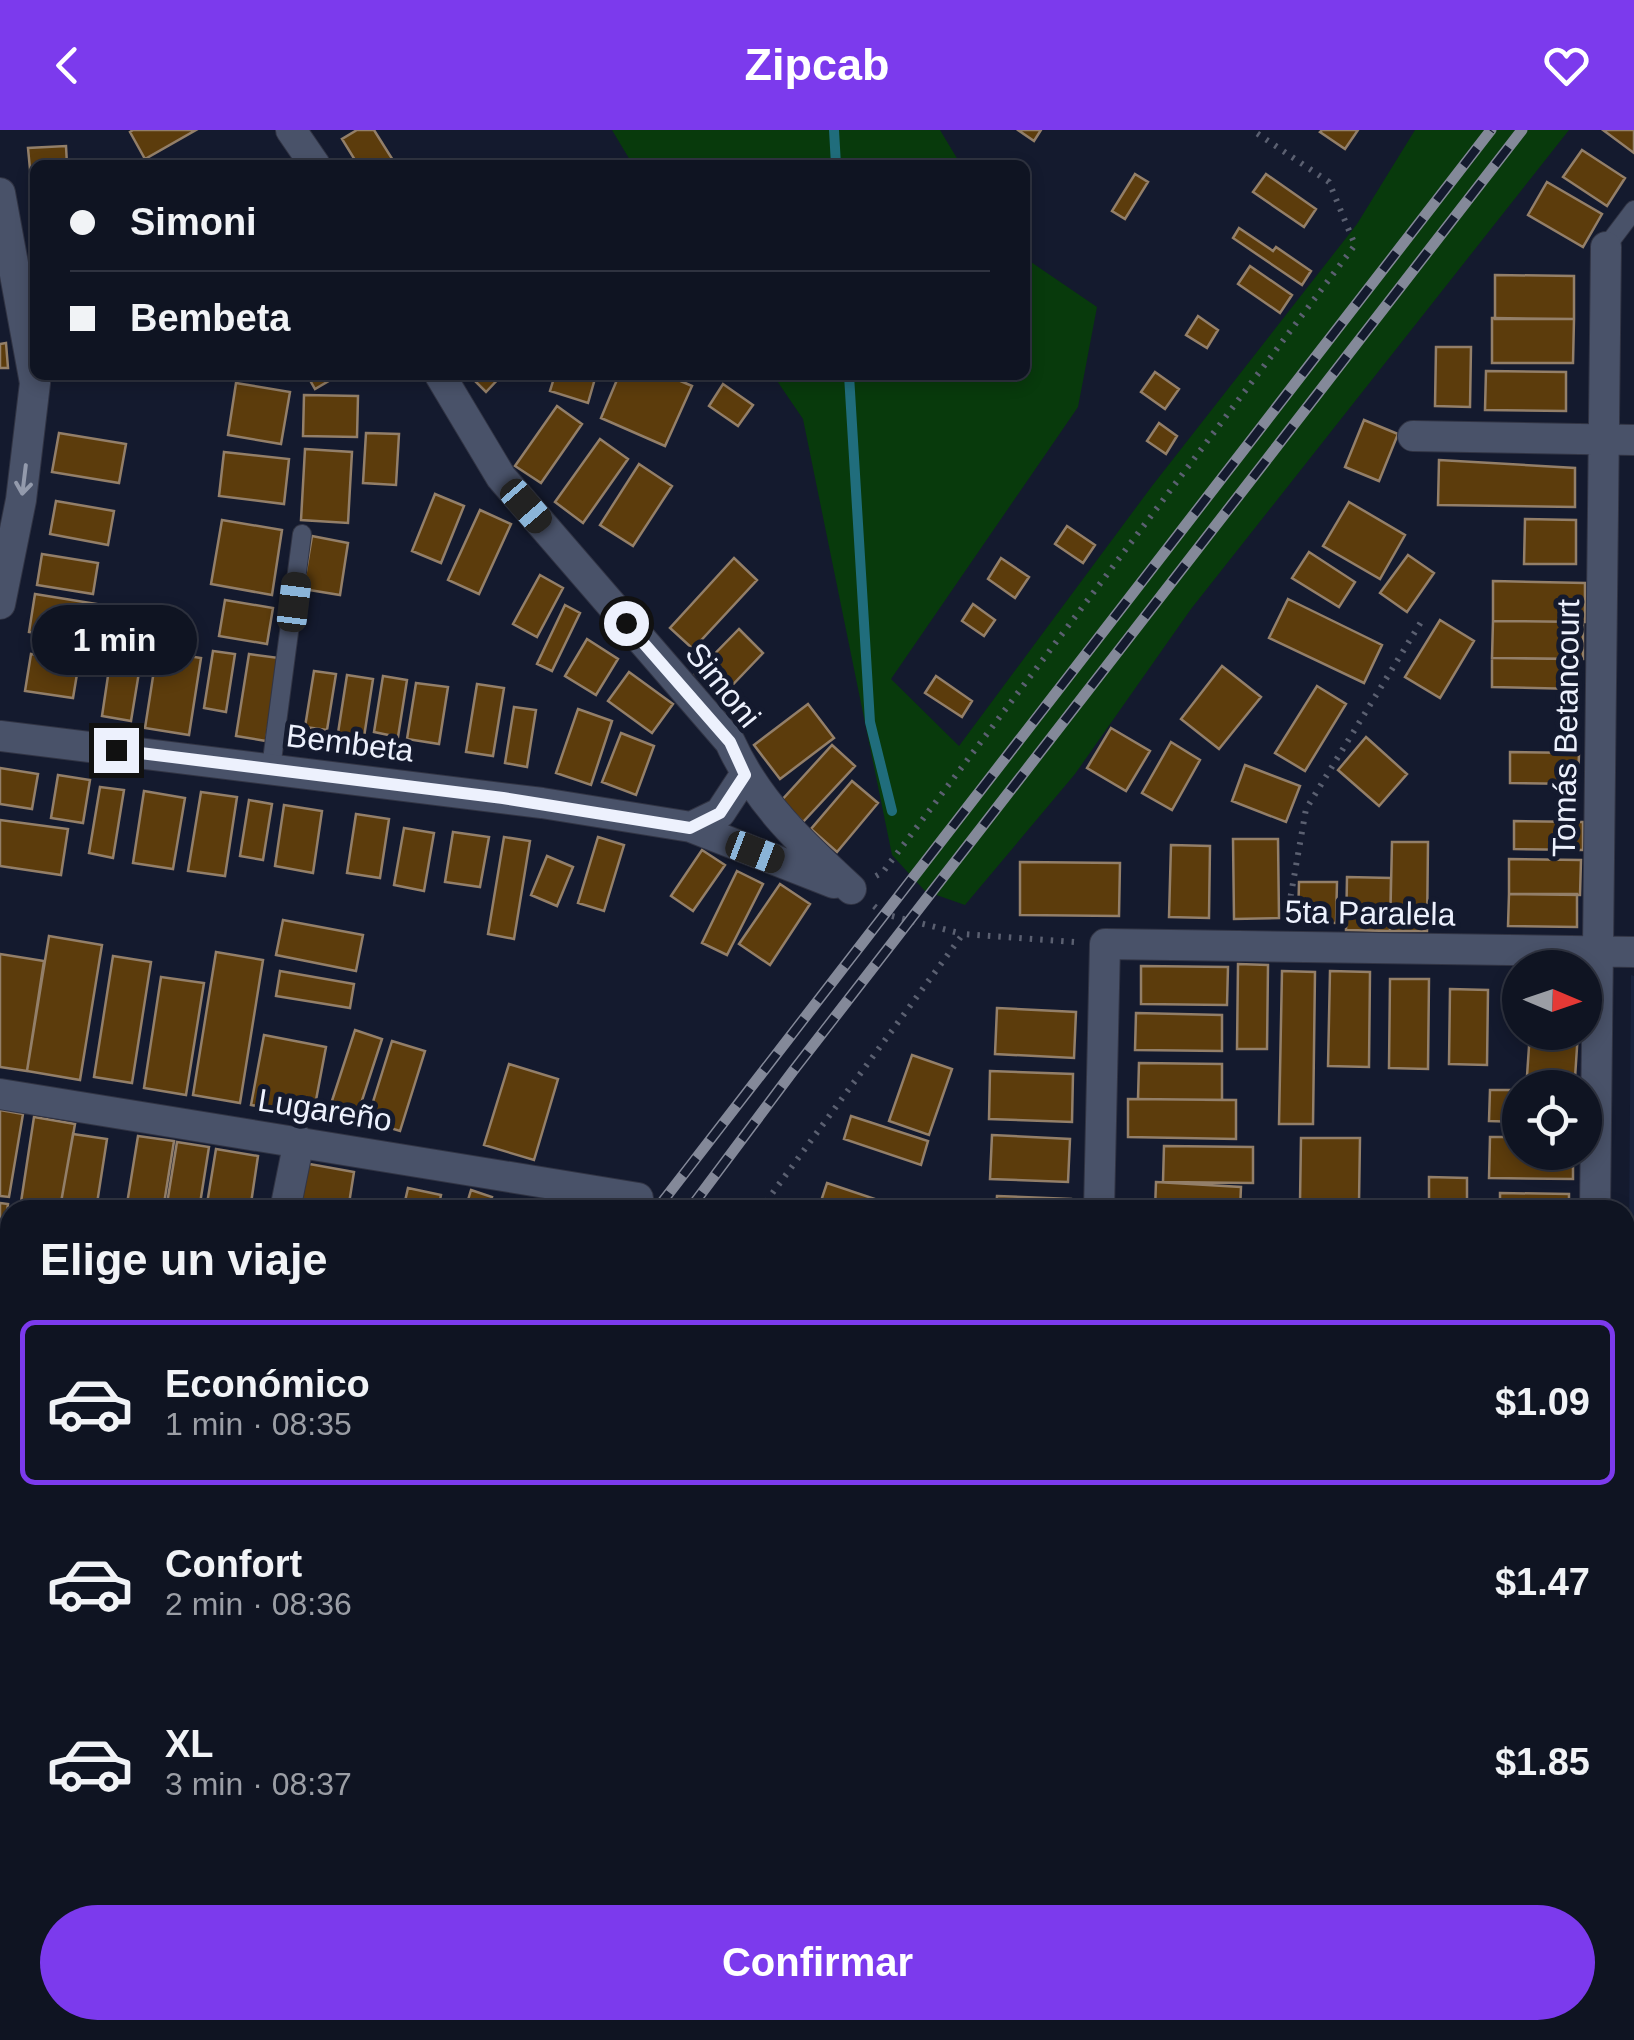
<!DOCTYPE html>
<html lang="es">
<meta charset="utf-8">
<style>
body{margin:0;font-family:Arial,sans-serif;background:#1d212f;color:#f1f3f6;height:100vh;display:flex;flex-direction:column;font-size:38px;white-space:nowrap}
*{box-sizing:border-box;margin:0}
p{font-size:32px;color:#9b9ea5}
.icon{flex:none;width:55px;height:55px;fill:none;stroke:currentColor;stroke-width:2;stroke-linecap:round;stroke-linejoin:round}
.map{position:relative;flex:1;overflow:hidden}
.panel{position:absolute;left:0px;top:1070px;width:1635px;height:840px;display:flex;flex-direction:column;background:#0f1422;border-radius:30px 30px 0 0;box-shadow:0 5px 15px #0003,0 0 0 2px #2f3340}
.panel>*{flex:none}
.hud{position:absolute;left:30px;top:30px;width:1000px;height:220px;border-radius:15px;box-shadow:0 5px 15px #0003,0 0 0 2px #2f3340;display:grid;align-content:center;height:220px;padding:0 40px;background:#0f1422}
.needle{width:65px;rotate:92deg}
.buttons{position:absolute;left:1502px;top:820px;display:grid;gap:20px}
.buttons a{display:grid;place-items:center;width:100px;height:100px;border-radius:50%;background:#0f1422;box-shadow:0 5px 15px #0003,0 0 0 2px #2f3340;font-size:50px}
.end{position:absolute;width:45px;height:45px;margin:-22px;border:12px solid #edf1fd;background:#111;box-shadow:0 0 0 5px #111}
.from{border-radius:50%}
.bubble{position:absolute;height:70px;border-radius:35px;background:#0f1422;box-shadow:0 5px 15px #0003,0 0 0 2px #2f3340;font-size:32px;font-weight:800;line-height:70px;text-align:center}
.car{position:absolute;width:30px;height:60px;margin:-30px -15px;border-radius:12px;box-shadow:0 0 8px 2px #0007;background:linear-gradient(#222 24%,#8ab4d8 0 40%,#222 0 76%,#8ab4d8 0 86%,#222 0)}
.hud b{display:flex;align-items:center;gap:35px;height:95px;font-size:38px}
.hud b+b{border-top:2px solid #2f3340}
.hud i{width:25px;height:25px;background:#f1f3f6}
ul{padding:0;list-style:none}
li{display:flex;align-items:center;gap:30px;height:165px;margin:0 20px 15px;padding:0 20px;border:5px solid transparent;border-radius:15px}
li div{flex:1}
li b{display:block;font-size:38px}
li em{font-style:normal;font-weight:800}
li.active{border-color:#7c3aed}
li>.icon{width:90px;height:90px;stroke-width:1.5}
h2{padding:0 40px;font-size:45px;line-height:120px}
.button{display:flex;gap:20px;margin-top:auto;padding:20px 40px}
.button a{flex:1;height:115px;border-radius:60px;background:#7c3aed;color:#fff;font-size:40px;font-weight:800;line-height:115px;text-align:center}
header{display:flex;justify-content:space-between;align-items:center;height:130px;padding:0 40px;background:#7c3aed;color:#fff;font-size:45px;font-weight:800}
.map>svg:first-child{display:block}
.built{fill:#19223c}
.green{fill:#083a0c}
.lines{fill:none;stroke-linecap:round;stroke-linejoin:round}
.stream{stroke:#206d7c;stroke-width:10}
.building{fill:#5c3c0c;stroke:#937f69;stroke-width:2.5}
.lane-casing{stroke:#313444;stroke-width:20}
.street-casing{stroke:#313444;stroke-width:32}
.path{stroke:#5b6071;stroke-width:6;stroke-dasharray:2.5 8;stroke-linecap:butt}
.lane{stroke:#495269;stroke-width:18}
.street{stroke:#495269;stroke-width:30}
.rail-casing{stroke:#848999;stroke-width:11}
.rail{stroke:#141a2e;stroke-width:8;stroke-dasharray:22;stroke-linecap:butt}
.oneway{stroke:#939aac}
.route{stroke:#edf1fd;stroke-width:12}
.labels{text-anchor:middle;dominant-baseline:central;stroke-width:10;stroke-linejoin:round;paint-order:stroke}
.street-label{font-size:32px;fill:#edf1fd;stroke:#141a2e}
</style>
<header><svg class="icon" aria-label="back" viewBox="0 0 24 24"><path d="M15 5l-7 7 7 7"/></svg>Zipcab<svg class="icon" aria-label="heart" viewBox="0 0 24 24"><path d="M12 20l-8-8c-3-5 5-10 8-4 3-6 11-1 8 4z"/></svg></header>
<div class="map">
<svg width="1634" height="1910" viewBox="0 0 1634 1910">
<rect width="100%" height="100%" fill="#141a2e"/>
<path class="built" d="M1631,845L1634,846V1105H1629Z
M0,1400L10,1403V1773L0,1771Z"/>
<path class="green" d="M612,0H940L961,35H633Z
M1415,0H1569L1191,479L1075,644L965,775L925,761L892,725L803,289L773,245H1025V128L1097,177L1078,277L891,549L959,616L1152,356L1357,94Z"/>
<g class="lines">
<path class="stream" d="M834,0L836,35
M849,245L870,592L892,681"/>
</g>
<path class="building" d="M133,0H196L145,29L130,2Z
M357,0H374L396,35H358L342,9Z
M1018,0H1041L1034,11Z
M1322,0H1358L1345,19L1320,2Z
M1603,0H1634V23Z
M66,16L67,35H35V50H31L28,18Z
M1582,20L1625,48L1607,76L1563,47Z
M1135,44L1148,52L1125,89L1112,81Z
M1266,44L1316,79L1304,97L1253,62Z
M1547,52L1602,84L1583,117L1528,85Z
M1239,98L1273,121L1276,117L1311,141L1302,155L1233,108Z
M1250,136L1292,165L1280,183L1238,154Z
M1495,145L1574,146V189H1495Z
M1198,186L1218,200L1207,218L1186,205Z
M1492,188L1574,189L1573,233H1492Z
M6,213L8,238H0V214Z
M1436,217H1471L1470,277L1435,276Z
M1486,241L1566,242V281L1485,280Z
M1155,242L1179,259L1165,279L1141,262Z
M307,245H339L315,259Z
M469,245H502L486,262Z
M555,245H596L588,273L550,261Z
M619,245H667L692,256L665,316L601,288Z
M236,253L290,262L281,314L228,305Z
M723,254L753,275L738,296L709,276Z
M304,265L358,266L357,307L303,306Z
M557,276L582,294L541,353L515,336Z
M1364,290L1398,304L1379,351L1345,337Z
M1159,293L1177,306L1166,324L1147,311Z
M59,303L126,314L119,353L52,342Z
M366,303L399,304L396,355L363,353Z
M600,309L628,329L583,393L555,372Z
M305,319L352,322L348,393L301,390Z
M224,322L289,329L284,374L219,366Z
M1439,330L1575,338V377L1438,375Z
M639,334L672,356L633,416L600,395Z
M435,364L464,376L441,433L412,421Z
M56,371L114,381L108,415L50,404Z
M1349,372L1405,405L1380,449L1323,416Z
M480,380L511,394L479,464L448,450Z
M1525,389L1576,390V434H1524Z
M222,390L282,400L272,465L211,454Z
M1067,396L1095,415L1083,433L1055,414Z
M312,406L348,413L340,465L303,459Z
M1309,422L1355,452L1339,477L1292,448Z
M42,424L98,433L93,464L37,455Z
M1408,425L1434,443L1407,482L1380,463Z
M734,428L757,450L693,519L670,498Z
M1001,428L1029,447L1015,468L988,449Z
M540,445L563,458L537,507L513,494Z
M1493,451L1585,453V492L1493,491Z
M35,464L115,477L109,515L29,502Z
M1288,469L1382,515L1364,553L1269,508Z
M225,470L273,478L267,514L219,506Z
M973,474L995,490L984,506L962,491Z
M565,475L580,483L552,541L537,534Z
M1440,490L1474,511L1440,568L1405,547Z
M1493,491L1583,492V529L1492,528Z
M739,499L763,523L720,568L695,544Z
M587,509L618,529L596,565L565,546Z
M157,521L201,528L189,605L145,598Z
M213,521L235,524L226,582L204,578Z
M31,524L79,532L73,568L25,561Z
M249,524L279,528L266,611L236,606Z
M111,526L141,530L131,591L102,586Z
M1492,528L1576,529V559L1492,557Z
M1222,536L1261,567L1219,619L1181,589Z
M314,541L336,544L327,600L305,597Z
M629,542L673,574L652,603L608,571Z
M347,545L373,549L364,607L338,603Z
M383,546L407,550L398,607L374,602Z
M936,546L972,571L962,587L925,563Z
M416,553L448,557L439,614L407,609Z
M477,554L504,558L493,626L466,622Z
M1317,556L1346,574L1305,641L1275,623Z
M808,574L834,608L780,649L754,615Z
M514,577L536,580L527,637L505,633Z
M578,579L612,591L591,655L556,643Z
M1111,598L1150,621L1126,661L1087,638Z
M621,603L654,616L636,665L602,652Z
M1366,607L1407,644L1379,676L1338,640Z
M1171,612L1200,630L1172,680L1142,663Z
M832,615L855,636L803,692L781,671Z
M1510,622L1579,623L1578,654L1510,653Z
M1245,635L1300,656L1286,692L1232,671Z
M0,638L38,644L32,679L0,674Z
M58,645L90,650L83,693L51,688Z
M852,651L878,673L837,722L811,699Z
M100,657L124,660L113,728L89,723Z
M144,661L185,668L173,739L133,733Z
M201,662L237,667L225,746L188,741Z
M249,670L272,674L263,730L240,726Z
M284,675L322,681L313,743L275,736Z
M356,684L389,689L380,748L347,743Z
M0,690L68,699L61,745L0,736Z
M1514,691L1583,692V720L1514,719Z
M404,698L434,703L424,761L394,755Z
M453,702L489,707L480,757L445,752Z
M504,707L530,711L514,809L488,804Z
M598,707L624,715L604,781L578,773Z
M1233,709H1278L1279,788L1234,789Z
M1392,712H1428L1427,801H1390Z
M1171,715L1210,716L1209,788L1169,787Z
M702,720L725,735L693,781L671,766Z
M547,726L573,737L557,776L531,765Z
M1509,729L1581,730L1580,765L1509,764Z
M1020,732L1120,733L1119,786L1020,785Z
M737,741L763,754L727,825L702,813Z
M1347,747L1391,748L1390,801L1346,800Z
M1299,752H1337L1336,793L1298,792Z
M780,754L810,774L770,835L739,814Z
M1509,764H1577V797L1508,796Z
M283,790L363,805L356,841L276,825Z
M49,806L102,815L80,950L27,941Z
M216,822L263,830L240,973L193,965Z
M0,824L44,831L27,941L0,937Z
M113,826L151,832L132,953L94,947Z
M1238,834L1268,835L1267,919H1237Z
M1141,836L1228,837L1227,875L1141,874Z
M280,841L354,854L350,878L276,866Z
M1282,841L1315,842L1313,994H1279Z
M1330,841L1370,842L1369,937L1328,936Z
M1511,845H1520V889L1508,888Z
M161,847L204,853L186,965L144,958Z
M1390,849H1429L1428,939L1389,938Z
M1450,859L1488,860L1487,935L1449,934Z
M997,878L1076,882L1074,928L995,924Z
M1136,883L1222,885V921L1135,920Z
M355,900L382,909L354,995L327,986Z
M1530,902H1578L1575,948L1527,946Z
M264,905L326,917L313,986L251,975Z
M392,911L425,921L400,1001L367,991Z
M912,925L952,939L929,1005L889,991Z
M1139,933L1222,934V970L1138,969Z
M509,934L558,949L534,1030L484,1015Z
M990,941L1073,944L1072,992L989,989Z
M1490,960H1520V992L1489,991Z
M1128,969L1236,970V1009L1128,1007Z
M0,980L23,984L9,1067L0,1066Z
M851,986L928,1011L921,1035L844,1009Z
M34,987L75,994L60,1078L21,1072Z
M73,1004L107,1009L96,1080L60,1078Z
M992,1005L1070,1009L1068,1052L990,1049Z
M138,1006L174,1011L163,1080H126Z
M1490,1007H1520V1022H1573V1049L1489,1048Z
M1301,1008H1360L1359,1073L1300,1072Z
M177,1012L209,1017L199,1080H166Z
M1164,1016L1253,1017V1053L1163,1052Z
M216,1019L258,1026L250,1080H206Z
M304,1033L354,1042L348,1080H296Z
M1429,1047L1467,1048V1080H1429Z
M1156,1052L1241,1057L1240,1080H1155Z
M827,1053L875,1069L872,1080H818Z
M408,1058L441,1065L438,1080H403Z
M471,1060L492,1067L488,1080H465Z
M1500,1063L1569,1064V1080H1500Z
M997,1066L1071,1069V1080H996Z
M0,1073L8,1074L2,1118H0Z
M0,1275L5,1276L0,1310Z
M5,1276L10,1277V1340L0,1338Z
M1625,1349H1634V1461L1625,1460Z
M1625,1470H1634V1520H1625Z
M1625,1560H1634V1609H1625Z
M1625,1619H1634V1662H1625Z
M0,1669L10,1671V1729L0,1727Z
M1625,1679H1634V1758H1625Z
M1625,1842H1634V1910H1621V1900H1625Z
M56,1900H88L83,1910Z
M287,1900H358L357,1910L284,1909Z
M436,1900L556,1902V1910H435Z
M631,1900H759V1910H631Z
M776,1900H835V1910H776Z
M846,1900H914V1910H845Z
M923,1900H1055V1910H923Z
M1126,1900L1233,1901V1910H1126Z
M1253,1900H1328V1910H1252Z
M1353,1900H1403V1910H1353Z
M1411,1900H1474V1910H1411Z
M1474,1900H1535L1534,1910H1474Z"/>
<g class="lines">
<defs>
<path id="lane" d="M1606,117L1634,80
M271,638L302,404"/>
<path id="street" d="M291,0L315,35
M0,63L35,253L21,370L0,474
M440,245L501,347L730,612C757,672 803,715 851,759
M1413,306L1634,310
M0,606L542,673L691,697L720,683L745,645
M691,697L834,753
M0,964L638,1068
M285,1080L299,1011
M1099,1080L1105,814L1634,822
M1595,1080L1606,117
M1625,1315H1634
M0,1363L10,1365
M1625,1803L1634,1804
M266,1910L270,1900
M595,1910L596,1900
M1089,1910V1900
M1584,1910V1900"/>
</defs>
<use href="#lane" class="lane-casing"/>
<use href="#street" class="street-casing"/>
<path class="path" d="M876,746L883,742L1355,115L1329,52L1252,0
M874,776L884,784L963,804
M1287,787L1306,679L1421,492
M760,1080L963,804L1074,812
M128,1910L132,1900"/>
<use href="#lane" class="lane"/>
<use href="#street" class="street"/>
<defs>
<path id="rail" d="M656,1080L1491,0
M689,1080L793,941L1522,0
M155,1910L160,1900
M174,1910L179,1900"/>
</defs>
<use href="#rail" class="rail-casing"/>
<use href="#rail" class="rail"/>
</g>
<defs><path id="oneway-shaft" d="M-6 0H5M1.5-3L5.5 0L1.5 3" fill="none" stroke-width="1.6" stroke-linecap="round" stroke-linejoin="round" transform="scale(2.5)"/></defs>
<use class="oneway" href="#oneway-shaft" transform="translate(24 350) rotate(97)"/>
<g class="lines">
<path class="route" d="M116,620L503,668L690,698L720,683L745,645L730,612L626,493"/>
</g>
<g class="labels">
<g class="street-label">
<text transform="translate(723 555) rotate(51)">Simoni</text>
<text transform="translate(1566 598) rotate(-89)">Tomás Betancourt</text>
<text transform="translate(350 613) rotate(7)">Bembeta</text>
<text transform="translate(1370 783) rotate(1)">5ta Paralela</text>
<text transform="translate(325 980) rotate(9)">Lugareño</text>
</g>
</g>
</svg>
<div class="buttons">
<a><svg class="needle" viewBox="-14 -14 28 28"><path d="M0-13l5 13h-10z" fill="#e53935"/><path d="M0 13l5-13h-10z" fill="#9b9ea5"/></svg></a>
<a><svg class="icon" aria-label="locate" viewBox="0 0 24 24"><circle cx="12" cy="12" r="6"/><path d="M12 2v4M12 18v4M2 12h4M18 12h4"/></svg></a>
</div>
<i class="end from" style="left:626px;top:493px"></i>
<i class="end" style="left:116px;top:620px"></i>
<div class="bubble" style="left:32px;top:475px;width:165px">1 min</div>
<i class="car" style="left:526px;top:376px;rotate:139deg"></i>
<i class="car" style="left:294px;top:472px;rotate:7deg"></i>
<i class="car" style="left:755px;top:722px;rotate:111deg"></i>
<div class="hud">
<b><i class="from"></i>Simoni</b>
<b><i></i>Bembeta</b>
</div>
<section class="panel">
<h2>Elige un viaje</h2>
<ul>
<li class="active"><svg class="icon" aria-label="car" viewBox="0 0 24 24"><path d="M5 17H2v-5l4-1 3-4h7l3 4 3 1v5h-3M9 17h6M6 11h13"/><circle cx="7" cy="17" r="2"/><circle cx="17" cy="17" r="2"/></svg><div><b>Económico</b><p>1 min · 08:35</p></div><em>$1.09</em></li>
<li><svg class="icon" aria-label="car" viewBox="0 0 24 24"><path d="M5 17H2v-5l4-1 3-4h7l3 4 3 1v5h-3M9 17h6M6 11h13"/><circle cx="7" cy="17" r="2"/><circle cx="17" cy="17" r="2"/></svg><div><b>Confort</b><p>2 min · 08:36</p></div><em>$1.47</em></li>
<li><svg class="icon" aria-label="car" viewBox="0 0 24 24"><path d="M5 17H2v-5l4-1 3-4h7l3 4 3 1v5h-3M9 17h6M6 11h13"/><circle cx="7" cy="17" r="2"/><circle cx="17" cy="17" r="2"/></svg><div><b>XL</b><p>3 min · 08:37</p></div><em>$1.85</em></li>
</ul>
<div class="button"><a>Confirmar</a></div>
</section>
</div>
